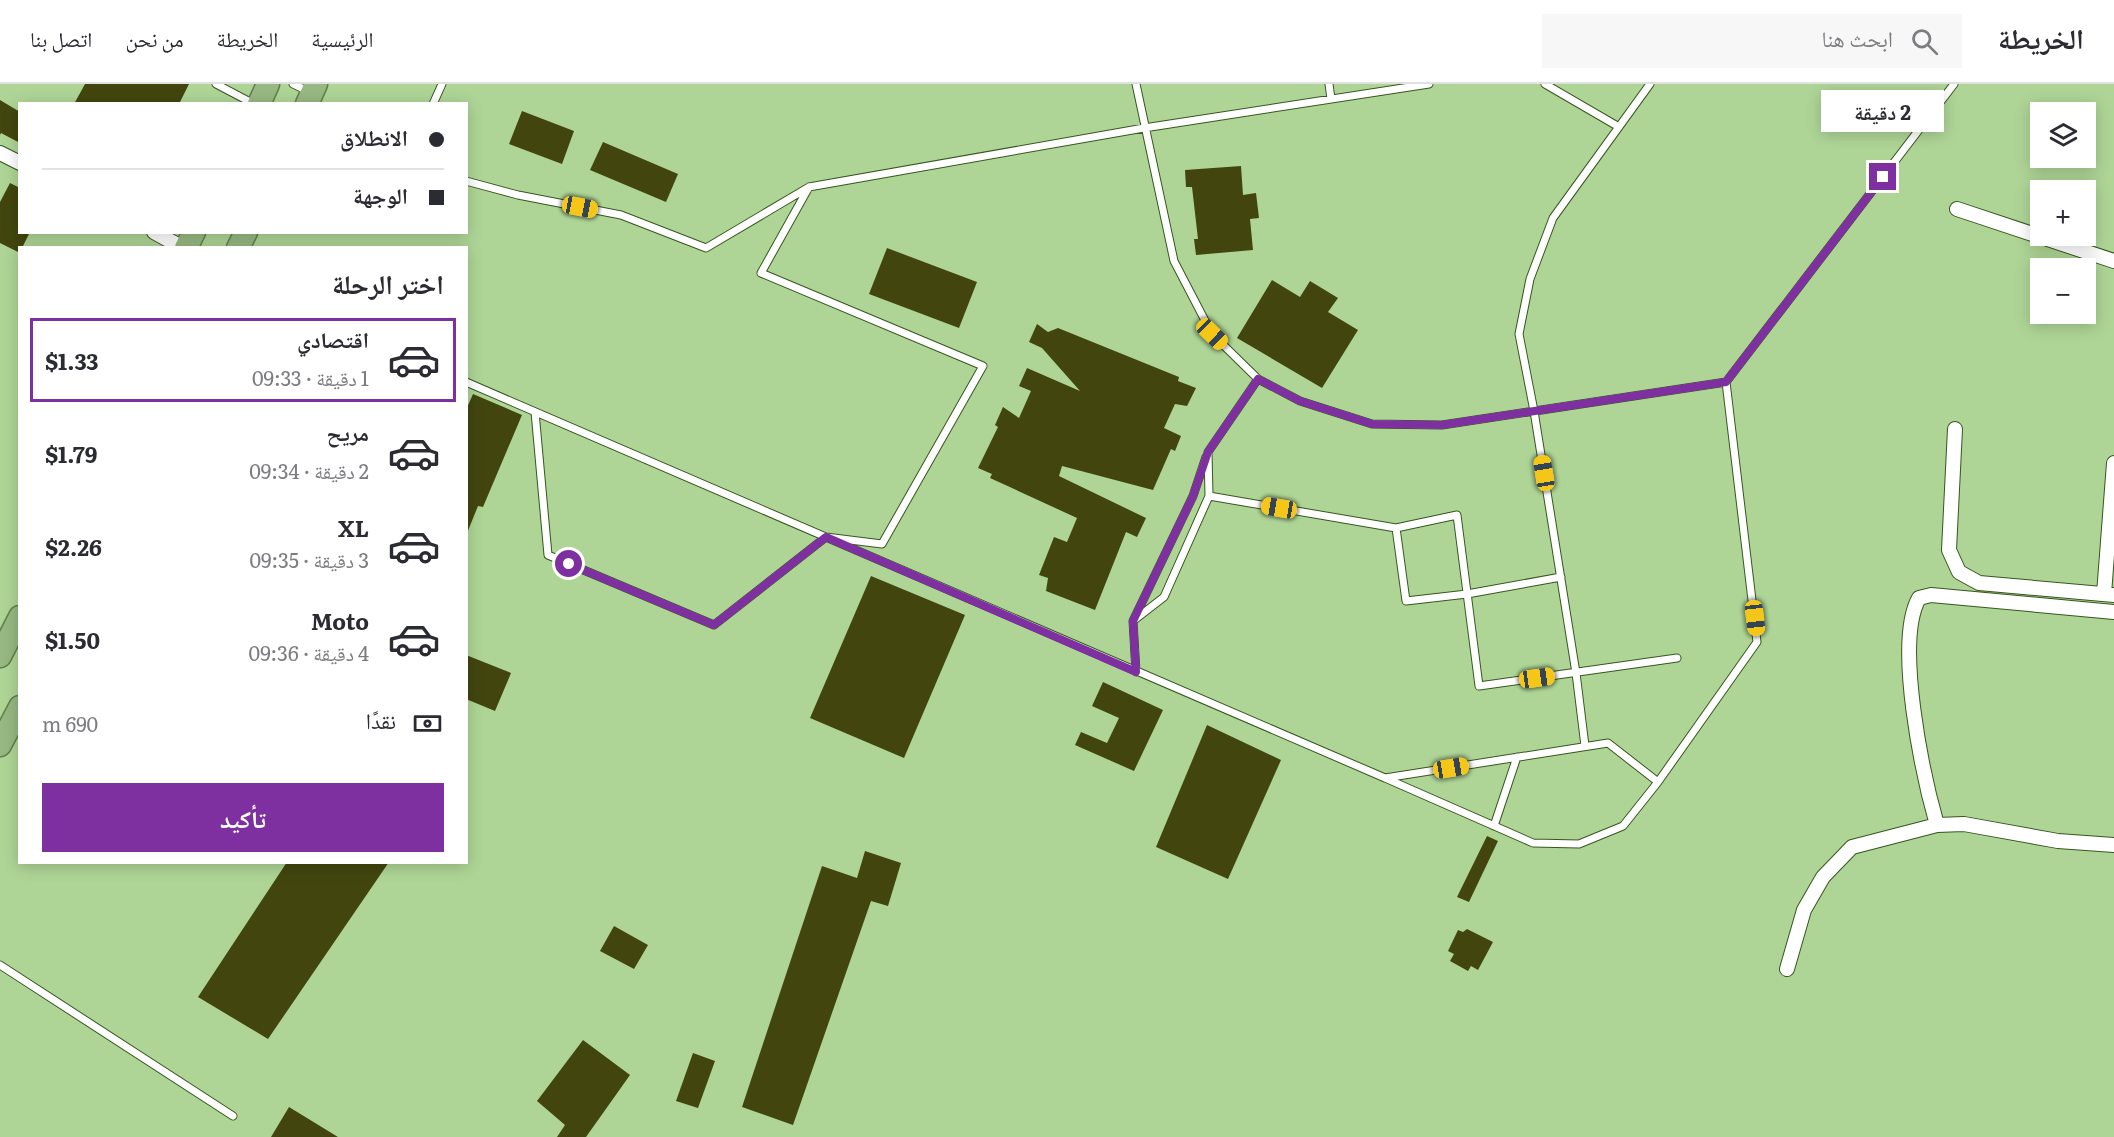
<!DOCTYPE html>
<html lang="ar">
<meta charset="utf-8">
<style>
body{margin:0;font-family:Literata,"Noto Naskh Arabic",serif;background:#f7f7f7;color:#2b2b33;direction:rtl;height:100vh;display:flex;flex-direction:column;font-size:22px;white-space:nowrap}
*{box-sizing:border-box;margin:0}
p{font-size:20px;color:#7c7c81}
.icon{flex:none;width:33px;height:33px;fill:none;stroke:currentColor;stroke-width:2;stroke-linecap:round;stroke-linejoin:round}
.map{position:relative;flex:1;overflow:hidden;direction:ltr}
.details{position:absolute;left:18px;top:162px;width:450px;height:618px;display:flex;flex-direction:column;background:#fff;border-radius:0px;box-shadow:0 3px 15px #0003;direction:rtl}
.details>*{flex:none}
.top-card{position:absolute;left:18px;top:18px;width:450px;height:132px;border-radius:0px;box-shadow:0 3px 15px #0003;direction:rtl;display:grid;align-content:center;height:132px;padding:0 24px;background:#fff}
.controls{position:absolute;left:2030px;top:18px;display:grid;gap:12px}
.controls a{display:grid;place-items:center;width:66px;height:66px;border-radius:0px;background:#fff;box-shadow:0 3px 15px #0003;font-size:30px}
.end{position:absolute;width:27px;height:27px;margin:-14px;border:8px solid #7e2fa0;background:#fff;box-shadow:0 0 0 3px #fff}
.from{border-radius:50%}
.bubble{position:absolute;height:42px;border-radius:0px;background:#fff;box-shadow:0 3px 15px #0003;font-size:20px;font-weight:700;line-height:42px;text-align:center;direction:rtl}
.car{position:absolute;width:18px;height:36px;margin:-18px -9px;border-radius:8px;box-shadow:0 0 4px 2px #0007;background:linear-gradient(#f5c518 24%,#345 0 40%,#f5c518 0 76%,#345 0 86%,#f5c518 0)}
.top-card b{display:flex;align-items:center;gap:21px;height:57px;font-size:22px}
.top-card b+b{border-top:2px solid #e1e1e2}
.top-card i{width:15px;height:15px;background:#2b2b33}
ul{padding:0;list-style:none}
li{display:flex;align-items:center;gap:18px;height:84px;margin:0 12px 9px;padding:0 12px;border:3px solid transparent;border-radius:0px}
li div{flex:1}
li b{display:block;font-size:22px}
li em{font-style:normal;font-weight:700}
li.on{border-color:#7e2fa0}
li>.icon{width:54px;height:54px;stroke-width:1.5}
h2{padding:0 24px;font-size:27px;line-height:72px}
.pay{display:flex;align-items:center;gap:15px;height:66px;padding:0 24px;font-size:22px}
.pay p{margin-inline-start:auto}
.action{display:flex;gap:12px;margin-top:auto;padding:12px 24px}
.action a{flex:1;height:69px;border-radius:0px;background:#7e2fa0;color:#fff;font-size:24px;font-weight:700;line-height:69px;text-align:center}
header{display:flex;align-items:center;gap:36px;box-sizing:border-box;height:84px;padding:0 30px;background:#fff;border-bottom:2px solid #e1e1e2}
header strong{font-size:28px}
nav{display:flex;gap:33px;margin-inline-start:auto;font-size:21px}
.search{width:420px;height:54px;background:#f7f7f7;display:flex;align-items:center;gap:15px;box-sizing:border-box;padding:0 21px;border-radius:0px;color:#7c7c81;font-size:22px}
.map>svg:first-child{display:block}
.building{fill:#42460e}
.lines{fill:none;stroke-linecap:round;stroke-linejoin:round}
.service-casing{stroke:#36571d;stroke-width:9}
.minor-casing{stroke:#36571d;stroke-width:16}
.trunk-casing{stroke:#60804b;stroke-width:25}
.service{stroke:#fff;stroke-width:7}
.minor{stroke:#fff;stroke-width:14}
.trunk{stroke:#97b882;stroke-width:22}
.route{stroke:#7e2fa0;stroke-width:8}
</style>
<header>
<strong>الخريطة</strong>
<div class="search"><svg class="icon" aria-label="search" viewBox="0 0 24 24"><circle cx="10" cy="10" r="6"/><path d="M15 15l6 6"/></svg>ابحث هنا</div>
<nav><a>الرئيسية</a><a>الخريطة</a><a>من نحن</a><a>اتصل بنا</a></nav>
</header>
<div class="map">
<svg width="2114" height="1053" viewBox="0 0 2114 1053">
<rect width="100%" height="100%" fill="#aed596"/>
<path class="building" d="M85,0H189L179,20H74Z
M0,16L20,28V59L1,49L0,51Z
M522,27L574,47L562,80L509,60Z
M603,58L678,90L666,118L590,86Z
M1241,82L1243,111L1256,109L1259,134L1250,135L1253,166L1196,171L1194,155H1198L1192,103H1186L1185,86Z
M10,99L20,104V148H30L22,164H20V169L0,159V118Z
M887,164L977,198L959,244L869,210Z
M1272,196L1300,213L1310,197L1338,214L1328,228L1358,246L1322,304L1237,254Z
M1037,240L1048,248L1058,244L1179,293L1178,297L1196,304L1187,322L1175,320L1164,344L1181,352L1175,367L1171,365L1153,406L1062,382L1059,392L1146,434L1137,453L1126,448L1095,526L1046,507L1048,494L1039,491L1054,453L1067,458L1077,434L990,394L992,390L978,384L998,343L995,341L1003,323L1019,334L1031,307L1019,302L1027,284L1080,307L1042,264L1029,258Z
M473,310L522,331L483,423L478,422L467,449L466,326Z
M871,492L965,531L904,674L810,634Z
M466,571L511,589L495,627L466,615Z
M1103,598L1163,626L1134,687L1075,661L1081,648L1107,659L1119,634L1092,622Z
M1207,641L1281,676L1228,795L1156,763Z
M1487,752L1498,757L1469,818L1457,813Z
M865,767L901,779L888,822L871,817L793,1041L742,1023L822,782L857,794Z
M287,778H389L268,955L198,913Z
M614,842L648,861L634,885L600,867Z
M1467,845L1493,858L1478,886L1471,882L1468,887L1450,877L1454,870L1448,867L1458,846L1463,848Z
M583,956L630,991L586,1053H557L565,1041L537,1017Z
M693,969L715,977L698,1024L676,1017Z
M289,1023L338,1053H271Z"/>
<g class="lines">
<defs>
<path id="service" d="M216,0L254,20
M293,0L310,8
M1136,0L1174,177L1212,250L1258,295L1300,317L1372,340L1442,341L1726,298L1954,0
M1329,0L1331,15
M1545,0L1619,43
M433,20L442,0
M466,97L518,111L621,131L706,164L809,103L1144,44L1429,0
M466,298L1385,694L1608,659L1658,698
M535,328L548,471L714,541L826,453L882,460L983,282L761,189L809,103
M1209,412L1396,444L1457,431L1479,602L1677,574
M1396,444L1406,517L1467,510L1561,493
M1133,537L1164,513L1209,412L1208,368L1258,295
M1136,588L1133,537L1193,412L1206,373
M1585,662L1576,589L1534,327L1519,250L1530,195L1553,134L1650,0
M1385,694L1533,759L1579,760L1623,742L1658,698L1757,558L1726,298
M1494,742L1517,673
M0,881L233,1032"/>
<path id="minor" d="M0,69L20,79
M1957,125L2114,177
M154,148L183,164
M1955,345L1949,466L1959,488L1979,499L2114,511
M2104,510L2114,379
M1937,741C1923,692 1894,558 1919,514L1931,511L2114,528
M1787,885L1804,826L1823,793L1852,763L1937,741L1964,740L2058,757L2114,761"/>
<path id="trunk" d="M259,20L268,0
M307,20L316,0
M186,164L194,148
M238,164L246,148
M0,572L20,533
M0,661L20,623"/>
</defs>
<use href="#service" class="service-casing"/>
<use href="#minor" class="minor-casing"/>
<use href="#trunk" class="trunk-casing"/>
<use href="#service" class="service"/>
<use href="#minor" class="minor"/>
<use href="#trunk" class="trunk"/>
</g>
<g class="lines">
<path class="route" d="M569,480L714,541L826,453L1136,588L1133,537L1193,412L1208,368L1258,295L1300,317L1372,340L1442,341L1726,298L1883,93"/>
</g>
</svg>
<div class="controls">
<a><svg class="icon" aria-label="layers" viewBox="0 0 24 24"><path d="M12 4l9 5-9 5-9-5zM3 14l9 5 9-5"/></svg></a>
<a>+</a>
<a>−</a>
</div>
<i class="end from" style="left:569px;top:480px"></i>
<i class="end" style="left:1883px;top:93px"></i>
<div class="bubble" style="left:1821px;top:6px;width:123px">2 دقيقة</div>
<i class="car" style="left:580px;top:123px;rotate:101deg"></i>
<i class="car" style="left:1212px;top:250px;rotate:134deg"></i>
<i class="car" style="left:1544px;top:389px;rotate:351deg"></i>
<i class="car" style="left:1279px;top:424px;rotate:280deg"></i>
<i class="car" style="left:1755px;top:534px;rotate:173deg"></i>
<i class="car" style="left:1537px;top:594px;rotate:82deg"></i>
<i class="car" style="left:1451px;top:684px;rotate:81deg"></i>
<div class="top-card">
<b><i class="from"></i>الانطلاق</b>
<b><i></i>الوجهة</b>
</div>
<section class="details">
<h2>اختر الرحلة</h2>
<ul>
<li class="on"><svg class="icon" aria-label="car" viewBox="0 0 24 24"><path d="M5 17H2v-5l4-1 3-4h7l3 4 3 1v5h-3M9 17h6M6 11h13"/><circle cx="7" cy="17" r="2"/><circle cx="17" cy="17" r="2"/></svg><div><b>اقتصادي</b><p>1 دقيقة · 09:33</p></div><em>$1.33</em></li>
<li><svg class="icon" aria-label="car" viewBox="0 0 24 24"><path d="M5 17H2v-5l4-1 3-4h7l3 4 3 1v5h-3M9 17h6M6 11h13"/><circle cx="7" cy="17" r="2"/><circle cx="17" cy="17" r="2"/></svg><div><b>مريح</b><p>2 دقيقة · 09:34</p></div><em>$1.79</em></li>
<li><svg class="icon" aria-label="car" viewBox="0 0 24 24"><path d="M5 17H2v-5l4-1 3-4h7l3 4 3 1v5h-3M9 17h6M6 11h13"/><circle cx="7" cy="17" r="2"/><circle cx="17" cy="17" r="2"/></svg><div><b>XL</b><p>3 دقيقة · 09:35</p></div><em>$2.26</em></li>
<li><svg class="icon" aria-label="car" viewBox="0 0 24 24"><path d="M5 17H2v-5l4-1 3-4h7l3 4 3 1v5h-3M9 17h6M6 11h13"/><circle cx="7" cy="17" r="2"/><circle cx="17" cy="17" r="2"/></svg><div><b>Moto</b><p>4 دقيقة · 09:36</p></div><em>$1.50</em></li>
</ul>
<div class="pay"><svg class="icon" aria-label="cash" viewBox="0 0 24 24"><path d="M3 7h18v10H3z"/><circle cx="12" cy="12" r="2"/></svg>نقدًا<p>690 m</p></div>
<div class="action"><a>تأكيد</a></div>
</section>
</div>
